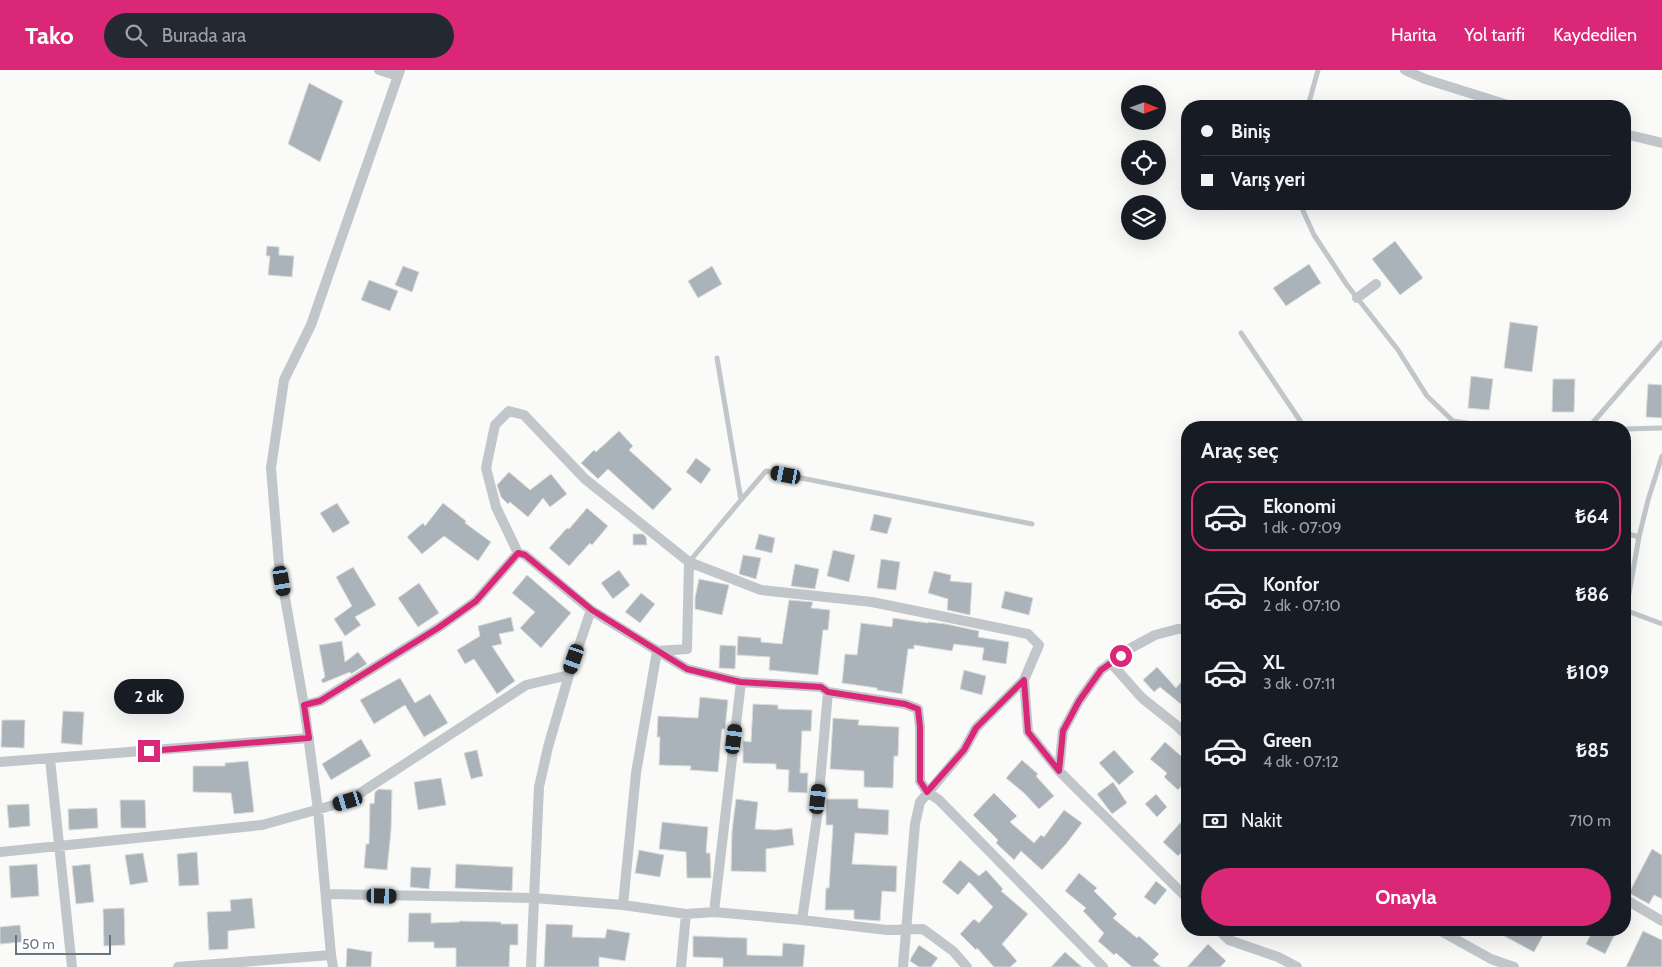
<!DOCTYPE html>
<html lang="tr">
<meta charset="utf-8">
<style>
body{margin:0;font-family:Cabin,sans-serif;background:#242831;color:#f1f3f6;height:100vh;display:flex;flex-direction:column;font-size:19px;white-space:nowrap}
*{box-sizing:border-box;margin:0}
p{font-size:16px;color:#9ea1a6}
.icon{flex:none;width:28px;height:28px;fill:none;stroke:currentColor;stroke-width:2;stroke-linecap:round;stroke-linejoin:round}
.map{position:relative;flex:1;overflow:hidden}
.sheet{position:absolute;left:1181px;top:351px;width:450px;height:515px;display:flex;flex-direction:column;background:#171b24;border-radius:20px;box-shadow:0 5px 20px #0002}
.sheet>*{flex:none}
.hud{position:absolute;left:1181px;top:30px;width:450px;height:110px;border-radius:20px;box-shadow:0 5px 20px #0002;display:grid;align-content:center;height:110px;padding:0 20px;background:#171b24}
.needle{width:32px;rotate:91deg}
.controls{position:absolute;left:1121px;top:15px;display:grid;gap:10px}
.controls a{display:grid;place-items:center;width:45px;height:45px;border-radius:50%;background:#171b24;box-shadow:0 5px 20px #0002;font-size:25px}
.scale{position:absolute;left:15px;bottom:12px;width:96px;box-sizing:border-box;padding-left:5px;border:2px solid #657782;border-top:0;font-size:14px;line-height:18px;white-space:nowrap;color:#657782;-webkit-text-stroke:4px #fff;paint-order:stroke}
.end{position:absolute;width:22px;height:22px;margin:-11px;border:6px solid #db2777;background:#fff;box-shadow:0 0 0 2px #fff}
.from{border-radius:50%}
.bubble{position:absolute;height:35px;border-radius:18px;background:#171b24;box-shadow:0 5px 20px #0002;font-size:16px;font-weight:800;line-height:35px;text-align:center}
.car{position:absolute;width:15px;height:30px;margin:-15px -8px;border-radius:6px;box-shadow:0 0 4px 1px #0007;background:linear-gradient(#222 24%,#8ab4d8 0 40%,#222 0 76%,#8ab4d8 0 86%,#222 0)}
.hud b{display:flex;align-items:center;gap:18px;height:48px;font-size:19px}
.hud b+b{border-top:1px solid #363941}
.hud i{width:12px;height:12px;background:#f1f3f6}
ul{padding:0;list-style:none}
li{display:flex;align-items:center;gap:15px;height:70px;margin:0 10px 8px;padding:0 10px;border:2px solid transparent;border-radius:20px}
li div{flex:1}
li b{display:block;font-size:19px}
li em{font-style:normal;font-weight:800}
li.active{border-color:#db2777}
li>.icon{width:45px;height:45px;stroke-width:1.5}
h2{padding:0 20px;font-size:22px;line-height:60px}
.pay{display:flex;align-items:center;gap:12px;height:55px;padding:0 20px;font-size:19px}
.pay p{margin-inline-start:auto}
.cta{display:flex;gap:10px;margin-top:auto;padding:10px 20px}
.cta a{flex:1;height:58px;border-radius:30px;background:#db2777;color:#fff;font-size:20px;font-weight:800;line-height:58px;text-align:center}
header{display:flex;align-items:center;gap:30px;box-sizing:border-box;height:70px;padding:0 25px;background:#db2777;color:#fff}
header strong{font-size:24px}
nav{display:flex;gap:28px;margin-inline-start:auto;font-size:18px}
.search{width:350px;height:45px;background:#242831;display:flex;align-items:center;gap:12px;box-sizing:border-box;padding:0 18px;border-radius:28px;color:#9ea1a6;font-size:19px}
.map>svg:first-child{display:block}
.building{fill:#aab3b9;stroke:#dcdcda}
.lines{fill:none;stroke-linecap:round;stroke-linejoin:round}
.lane{stroke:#c1c6ca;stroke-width:5}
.street{stroke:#c1c6ca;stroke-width:10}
.route{stroke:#db2777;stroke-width:6}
</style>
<header>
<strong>Tako</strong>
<div class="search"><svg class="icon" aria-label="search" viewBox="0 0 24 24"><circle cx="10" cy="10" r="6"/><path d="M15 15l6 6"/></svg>Burada ara</div>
<nav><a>Harita</a><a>Yol tarifi</a><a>Kaydedilen</a></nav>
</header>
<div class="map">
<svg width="1662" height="897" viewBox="0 0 1662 897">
<rect width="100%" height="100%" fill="#fafaf8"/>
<path class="building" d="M309,13L343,31L320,92L288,74Z
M1395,171L1423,208L1400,225L1372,189Z
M267,176L279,177V185L294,186L292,207L268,205L270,186H266Z
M1309,194L1321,213L1286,236L1273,218Z
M403,196L419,202L412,222L395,215Z
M712,196L722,214L698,228L688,211Z
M369,210L398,221L390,241L361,230Z
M1510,252L1538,256L1532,302L1504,298Z
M1471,306L1493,309L1489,340L1468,338Z
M1553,309H1575L1574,342H1552Z
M1648,314L1662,315V348L1646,347Z
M619,361L633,376L629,380L672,419L653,440L608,399L598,409L581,393L594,380L596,382Z
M696,388L711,399L701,414L686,402Z
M509,402L530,420L551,404L567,424L550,437L543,428L528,447L510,432L508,434L501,427L497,415Z
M337,433L350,453L333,463L320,443Z
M443,433L466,451L465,453L491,472L478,491L444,466L422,484L407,467L423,453L425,456Z
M587,438L608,456L592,475L590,473L569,496L549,478L567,458L569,459Z
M874,444L892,448L887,464L870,460Z
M633,464H643L646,467L647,475H633Z
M759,464L775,468L772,483L755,479Z
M833,480L855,485L849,512L827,506Z
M743,485L761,488L756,509L739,504Z
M881,489L900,492L896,520L877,518Z
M795,494L819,499L815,519L791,516Z
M353,497L376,535L355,547L361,555L345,566L334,549L352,536L336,507Z
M619,500L630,515L613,529L601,513Z
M934,501L951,505L950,511L972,513L970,545L947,540L948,529L928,523Z
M527,505L571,543L541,578L520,558L535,542L512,523Z
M699,509L729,515L722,545L695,539V528Z
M419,513L439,543L418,557L398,528Z
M1005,521L1033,528L1029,545L1001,538Z
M641,523L655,534L640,553L625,542Z
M789,530L813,532L811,538L830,540L828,560H823L818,605L769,600L770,587L737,585L738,566L761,568V572L782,574Z
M511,547L514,561L499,564L502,574L492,576L515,611L497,624L474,589L465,594L457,580L480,566L478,556Z
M893,548L928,553V552L946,554L979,561L978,567L1009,572L1006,594L982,590L984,578L954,574L952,581L914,575V579H908L902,624L877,620V618L842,613L845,584L857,585L861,553L892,557Z
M342,571L345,592L358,582L367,594L351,604L350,602L323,613L321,610L325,607L319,575Z
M720,575L736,576L735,599L719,598Z
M1157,597L1176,618L1188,604V640L1160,617L1154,622L1143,610Z
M964,600L986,606L982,625L960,619Z
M400,608L415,633L430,624L448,653L424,667L405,635L374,654L360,630Z
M700,627L728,630L725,659H722L718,702L690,700L691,696L659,695L660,667H657L658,646L698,648Z
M753,634L778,635V639L812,640L811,661H802L800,703H808L807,723L788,722L789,700L776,699V694L743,693V671L751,672Z
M63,641L84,642L82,675L61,673Z
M833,648L859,650L858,655L899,657L898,686H894L893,718L864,717V701L830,699Z
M2,650H25L24,678L1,677Z
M361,669L371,686L331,710L322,694Z
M1165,672L1188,692V709L1178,720L1164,707L1167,703L1150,689Z
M477,680L483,706L471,709L464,683Z
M1114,680L1134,702L1119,715L1099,693Z
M1022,690L1038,704L1036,706L1054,726L1039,739L1024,723L1006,708Z
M248,691L254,742L234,744L231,723L193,722V696H225V693Z
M441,708L446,735L418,740L414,712Z
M1113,712L1127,733L1112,744L1097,724Z
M379,719L392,720L391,761L387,800L364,798L366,774H369L370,733L374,734L375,722Z
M994,723L1017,746L1010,752L1034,773L1041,765L1044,767L1064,740L1082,753L1066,774L1042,800L1021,781L1014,790L996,773L998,770L973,745Z
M1156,724L1167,737L1157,747L1145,734Z
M736,729L758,732L755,759L776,760L792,758L794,775L766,779V802L731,801L732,761Z
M826,729H858V738L889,740L888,765L855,763L852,794L897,796L896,822L882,821L880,851L854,849V840H825L826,818H829L833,755H826Z
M120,730H145L146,758H121Z
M29,734L30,756L9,758L7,735Z
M97,738L98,758L69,760L68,739Z
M1182,751L1188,757V776L1178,786L1163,772Z
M662,752L708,757L706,783H710L711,808H687L686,782L659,779Z
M1652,779L1662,785V829L1654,825L1649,834L1629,823Z
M639,780L664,785L660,807L635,803Z
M197,782L199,815L179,816L177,784Z
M143,783L148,812L130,815L125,785Z
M960,790L979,806L986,800L1003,819L1001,821L1028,844L1002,874L1017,891L1010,897H994L977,878L976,880L960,864L974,849L979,853L993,837L969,812L958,825L942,812Z
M37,794L39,826L11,828L9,796Z
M90,794L94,832L76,834L72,796Z
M456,794L513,797L512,821L455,818Z
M411,797L431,798L429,819L410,817Z
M1079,803L1097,818L1094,821L1117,844L1113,848L1137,868L1139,866L1159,884L1153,890L1161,897H1132L1116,883L1114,885L1098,871L1104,863L1083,841L1086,838L1065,821Z
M1156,811L1167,820L1155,835L1144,827Z
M252,828L255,858L228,861V879L209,880L207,842L231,841L230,830Z
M124,838L125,875L104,876L103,839Z
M409,843H431V853L459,852L460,851L501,852V854H518V875H510L509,897H456V878H434V872H408Z
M546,854L573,855L572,867L605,868L607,859L630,863L625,891L599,887V897H544Z
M20,855L22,872L0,874V857Z
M1493,860H1546L1534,882Z
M1593,860H1617L1605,884L1586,874Z
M1643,861L1662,870V897H1626Z
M693,866L747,868V885L782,886L783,873L805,875L803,897H723V888L693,887Z
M1208,874L1226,891L1220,897H1187Z
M919,875L938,888L931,897H919L910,891L911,888Z
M347,878L372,882L371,897H346Z
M1065,882L1082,897H1051Z"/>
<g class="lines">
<path class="lane" d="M1308,36L1318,0
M1300,134L1314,165L1347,215L1398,280L1427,326L1453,351L1486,356L1545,354L1599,358
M1241,263L1305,358
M1589,357L1662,273
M1625,359L1662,358
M741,430L766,401L1032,454
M1625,463L1639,467
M689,492L741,430L717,288
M1625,540L1662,554
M1626,540L1639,467L1648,430L1662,386"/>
<path class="street" d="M379,0L398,6
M1405,0L1425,9L1511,36
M1625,64L1662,73
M1357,228L1376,214
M518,483L496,437L486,398L495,355L509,341L524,345L585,409L689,492
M1111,593L1142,628L1176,655L1188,667
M1024,610L1028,662L1059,701L1188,829
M304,635L320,631L438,558L476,531L518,483L525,485L591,540L687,599L741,612L821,617L828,622L905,634L918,639L920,657V711L927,722L939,730L1103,897
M50,689L72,897
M0,692L309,668
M1059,701L1063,661L1079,631L1101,600L1131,578L1155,565L1178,559H1188
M0,782L262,755L348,731L526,615L569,605
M326,824L534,828L623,835L686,844L714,842L802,850L887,860L923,859L953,881L967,897
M1625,829L1662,851
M623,835L636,703L657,581L687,579L689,492L761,520L872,532L1028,564L1039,575L1024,610L976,658L964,680L920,732L915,754L903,897
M714,842L741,612
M802,850L817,747L828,622
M1219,860L1229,870L1278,887L1297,897
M1439,860L1491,889L1514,897
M178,897L331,885
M333,897L331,885L318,740L304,635L279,494L271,398L284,310L311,255L400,0
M531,897L539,717L548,677L569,605L591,540
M681,897L686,844"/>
</g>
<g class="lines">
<path class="route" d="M149,681L309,668L304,635L320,631L438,558L476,531L518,483L525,485L592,540L687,599L740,612L821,617L828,622L905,634L918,639L920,657V711L927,722L964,680L976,658L1024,610L1028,662L1059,701L1063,661L1079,631L1101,600L1121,586"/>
</g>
</svg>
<div class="controls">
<a><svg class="needle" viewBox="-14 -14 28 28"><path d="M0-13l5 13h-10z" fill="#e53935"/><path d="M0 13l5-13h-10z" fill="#9ea1a6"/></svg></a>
<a><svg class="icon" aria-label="locate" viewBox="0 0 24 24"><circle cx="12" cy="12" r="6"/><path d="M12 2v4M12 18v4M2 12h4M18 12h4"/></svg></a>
<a><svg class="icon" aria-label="layers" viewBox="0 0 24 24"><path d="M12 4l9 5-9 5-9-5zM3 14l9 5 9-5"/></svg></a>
</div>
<div class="scale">50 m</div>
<i class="end from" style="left:1121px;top:586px"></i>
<i class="end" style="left:149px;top:681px"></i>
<div class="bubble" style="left:114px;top:609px;width:70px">2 dk</div>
<i class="car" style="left:786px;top:405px;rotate:281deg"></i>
<i class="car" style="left:282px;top:511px;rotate:170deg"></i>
<i class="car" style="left:574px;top:589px;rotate:199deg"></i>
<i class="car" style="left:734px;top:669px;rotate:7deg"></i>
<i class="car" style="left:818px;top:729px;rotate:6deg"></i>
<i class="car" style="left:348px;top:731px;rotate:253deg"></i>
<i class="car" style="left:382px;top:826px;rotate:91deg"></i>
<div class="hud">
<b><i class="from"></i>Biniş</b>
<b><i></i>Varış yeri</b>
</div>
<section class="sheet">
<h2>Araç seç</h2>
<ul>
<li class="active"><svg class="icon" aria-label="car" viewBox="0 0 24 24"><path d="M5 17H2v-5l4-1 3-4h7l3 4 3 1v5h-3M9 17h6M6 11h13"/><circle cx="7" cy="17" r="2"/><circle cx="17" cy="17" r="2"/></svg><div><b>Ekonomi</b><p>1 dk · 07:09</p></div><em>₺64</em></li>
<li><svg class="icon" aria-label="car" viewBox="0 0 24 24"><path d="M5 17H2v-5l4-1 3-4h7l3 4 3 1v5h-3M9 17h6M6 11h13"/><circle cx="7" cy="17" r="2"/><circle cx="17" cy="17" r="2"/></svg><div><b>Konfor</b><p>2 dk · 07:10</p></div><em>₺86</em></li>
<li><svg class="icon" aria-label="car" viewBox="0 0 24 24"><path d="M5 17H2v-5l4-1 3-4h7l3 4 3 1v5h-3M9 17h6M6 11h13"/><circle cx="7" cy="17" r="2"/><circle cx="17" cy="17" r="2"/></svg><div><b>XL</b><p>3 dk · 07:11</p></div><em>₺109</em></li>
<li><svg class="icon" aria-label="car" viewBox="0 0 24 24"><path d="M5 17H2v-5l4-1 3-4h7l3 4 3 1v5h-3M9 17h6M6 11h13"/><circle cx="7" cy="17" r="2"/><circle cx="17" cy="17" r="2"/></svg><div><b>Green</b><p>4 dk · 07:12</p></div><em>₺85</em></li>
</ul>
<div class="pay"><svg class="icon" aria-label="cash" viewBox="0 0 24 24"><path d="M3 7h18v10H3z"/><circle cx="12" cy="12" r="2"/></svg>Nakit<p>710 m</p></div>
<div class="cta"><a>Onayla</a></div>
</section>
</div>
